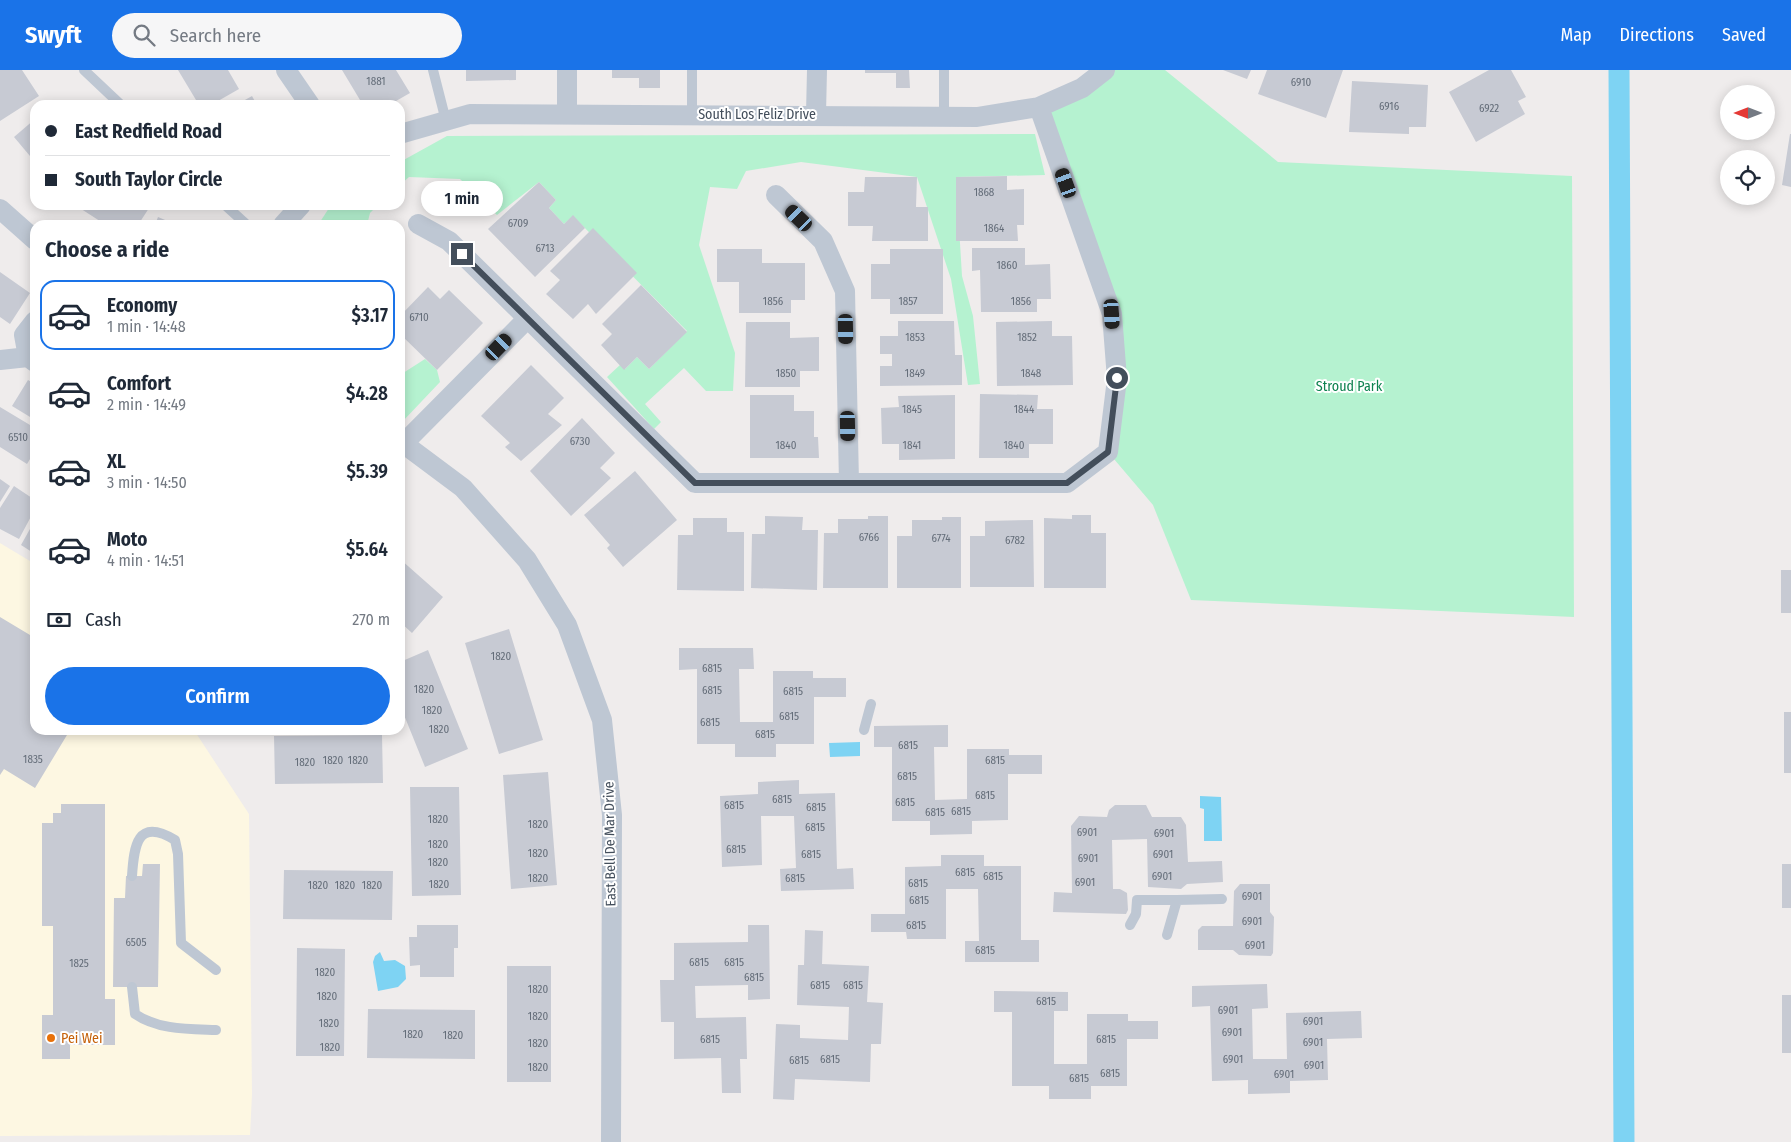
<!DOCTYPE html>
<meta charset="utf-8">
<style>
body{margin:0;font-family:"Fira Sans Condensed",sans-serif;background:#f6f6f7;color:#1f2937;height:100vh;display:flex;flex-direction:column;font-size:19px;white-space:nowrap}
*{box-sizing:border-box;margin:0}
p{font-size:16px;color:#747a83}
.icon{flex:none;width:28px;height:28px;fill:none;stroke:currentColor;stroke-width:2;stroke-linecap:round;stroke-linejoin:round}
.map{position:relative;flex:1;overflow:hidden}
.details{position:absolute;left:30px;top:150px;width:375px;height:515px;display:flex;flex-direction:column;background:#fff;border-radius:15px;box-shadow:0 2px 12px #0003}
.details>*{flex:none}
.hud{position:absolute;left:30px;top:30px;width:375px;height:110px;border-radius:15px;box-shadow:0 2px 12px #0003;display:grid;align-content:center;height:110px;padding:0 15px;background:#fff}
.needle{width:32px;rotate:270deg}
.fabs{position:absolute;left:1720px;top:15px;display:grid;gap:10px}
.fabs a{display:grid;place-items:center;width:55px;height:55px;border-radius:50%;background:#fff;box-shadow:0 2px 12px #0003;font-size:25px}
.end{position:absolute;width:22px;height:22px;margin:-11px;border:6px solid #434e5b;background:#fff;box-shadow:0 0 0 2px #fff}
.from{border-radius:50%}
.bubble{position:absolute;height:35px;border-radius:18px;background:#fff;box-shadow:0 2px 12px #0003;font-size:16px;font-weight:600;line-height:35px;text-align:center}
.car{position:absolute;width:15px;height:30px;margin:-15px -8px;border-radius:6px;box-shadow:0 0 4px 1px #0007;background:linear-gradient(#222 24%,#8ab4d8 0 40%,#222 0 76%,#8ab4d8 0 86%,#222 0)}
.hud b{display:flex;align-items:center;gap:18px;height:48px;font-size:19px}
.hud b+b{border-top:1px solid #e0e1e3}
.hud i{width:12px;height:12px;background:#1f2937}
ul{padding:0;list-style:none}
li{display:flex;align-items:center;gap:15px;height:70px;margin:0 10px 8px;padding:0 5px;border:2px solid transparent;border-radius:15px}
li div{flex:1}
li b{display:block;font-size:19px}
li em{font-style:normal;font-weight:600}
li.active{border-color:#1a73e8}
li>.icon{width:45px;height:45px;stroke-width:1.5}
h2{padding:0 15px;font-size:22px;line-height:60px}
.pay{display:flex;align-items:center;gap:12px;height:55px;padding:0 15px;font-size:19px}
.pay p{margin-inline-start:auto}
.action{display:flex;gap:10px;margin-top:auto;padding:10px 15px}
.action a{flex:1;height:58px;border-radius:30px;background:#1a73e8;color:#fff;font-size:20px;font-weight:600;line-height:58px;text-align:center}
header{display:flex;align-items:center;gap:30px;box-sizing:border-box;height:70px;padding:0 25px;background:#1a73e8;color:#fff}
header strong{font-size:24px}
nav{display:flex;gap:28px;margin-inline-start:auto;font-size:18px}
.search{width:350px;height:45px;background:#f6f6f7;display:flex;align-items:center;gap:12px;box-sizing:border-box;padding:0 18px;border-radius:28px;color:#747a83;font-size:19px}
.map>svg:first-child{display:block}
.commercial{fill:#fdf7e2}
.green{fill:#b5f2d0}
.water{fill:#7ed3f3}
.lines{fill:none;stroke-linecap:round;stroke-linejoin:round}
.canal{stroke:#7ed3f3;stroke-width:21}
.building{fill:#c7cad3}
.service{stroke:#bec7d3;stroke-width:10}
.minor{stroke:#bec7d3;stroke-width:20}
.route{stroke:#434e5b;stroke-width:6}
.food-dot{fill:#e8710a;stroke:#fff;stroke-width:2}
.labels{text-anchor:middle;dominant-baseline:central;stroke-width:4;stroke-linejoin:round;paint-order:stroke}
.number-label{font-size:11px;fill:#646d79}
.street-label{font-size:14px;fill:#434e5b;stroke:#fff}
.park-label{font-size:14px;fill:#0e824f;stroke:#fff}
.food-label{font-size:14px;fill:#c56008;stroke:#fff;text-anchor:start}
</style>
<header>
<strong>Swyft</strong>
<div class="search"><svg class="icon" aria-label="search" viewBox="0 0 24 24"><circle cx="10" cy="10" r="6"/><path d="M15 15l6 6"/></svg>Search here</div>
<nav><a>Map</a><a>Directions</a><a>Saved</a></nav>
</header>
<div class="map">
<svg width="1791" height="1072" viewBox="0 0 1791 1072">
<rect width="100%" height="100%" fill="#efecec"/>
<path class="commercial" d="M0,473L35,494V660H194L249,744L252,1024L250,1065L0,1066Z"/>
<path class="green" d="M1105,0H1165L1278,92L1572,106L1574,547L1191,530L1153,435L1108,382L1112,244L1039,37Z
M1035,64L1045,105L956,107L962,206L973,246L980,314L968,315L951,209L917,107L801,92L746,101L737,119L710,117L699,175L735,283L733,321H706L684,298L645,334L661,352L654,359L607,307L620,295L625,299L637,287L649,299L687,261L573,146L564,154L549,138L556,130L539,112L497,145L460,109L409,107L400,115V92L447,66Z
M331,135H378L370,143L367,155H318Z
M425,289L437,300L440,312L403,351L400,349V305Z"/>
<path class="water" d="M860,672V686L830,687L829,673Z
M1200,726L1221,727L1222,771H1204V739L1200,738Z
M380,882L384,891L395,890L405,896L406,909L398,917L378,921L373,892L375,886Z"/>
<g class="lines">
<path class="canal" d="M1619,0L1624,1072"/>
</g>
<path class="building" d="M0,0H22L39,26L0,51Z
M178,0H228L239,19L211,35H199Z
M342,0H396L410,23L389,35H363Z
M466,0H516V10L466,11Z
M612,0H660V18H639V8H612Z
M865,0H909L910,18H896V3H865Z
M1223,0H1251L1247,9Z
M1267,0H1343L1326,48L1258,24Z
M1489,0H1511L1526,27L1518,31L1525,44L1476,72L1449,22Z
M1352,11L1428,15L1426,57H1409V64L1349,62Z
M252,26L257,35H236Z
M35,49V92L14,67Z
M1790,64H1791V117L1782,115Z
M1007,106V120L1024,119V155H1017L1018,171H956V107Z
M865,107H917L916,137H928V171H872L873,156H848V122H864Z
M539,112L556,130L549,138L564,154L573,145L585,158L535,207L488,159Z
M75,135H151L138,155H106Z
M158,147L177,155H155Z
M593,158L637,203L596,244L588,234L573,249L546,224L560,210L550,201Z
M972,178H1025V195L1050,194L1051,229H1037V242H981L980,200L972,201Z
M717,179H762V193H805V230H791V243H739V212H717Z
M890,179H943V244H890V229H871V194H890Z
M0,202L30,223L10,254L0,247Z
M641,215L687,262L649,299L637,287L624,300L601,275L612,264L602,254Z
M428,217L440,229L449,220L483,253L437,300L400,264V246Z
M898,251H954L955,285H962V315L880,316V296H892V284H880V266H898Z
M1052,251V266H1072L1073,315L997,316L996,252Z
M746,252H790V268L819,267V301H800V317H745Z
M531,295L564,328L548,344L562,355L521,391L505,377L510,373L481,346Z
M28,310L35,314V350L12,336Z
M980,324L1038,325L1037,339H1053V374H1029V388H979Z
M750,325H794V341H814V367H818L819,388H750Z
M955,325V389L899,390V374H882L881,338L899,337L898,326Z
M0,337L35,358V381L27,394L0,377Z
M582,348L615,383L600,398L611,408L571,446L530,401Z
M635,401L677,450L623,497L607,478L610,475L584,445Z
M0,409L10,416L0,432Z
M14,416L35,430V439L19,469L0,459V438Z
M1072,445H1091V463H1106V518H1044V448L1072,449Z
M765,446L803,447L802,460H818L817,520L751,518L752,464H765Z
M868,446H888V518H823L824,463H838V449H868Z
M942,447H961V518H897V466H912V450H942Z
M693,448H727V462H744V521L677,520L678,465H693Z
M35,450V484L21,475Z
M1033,450L1034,517H970V466H985V451Z
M400,489L443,527L412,563L400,552Z
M1781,500H1791V543H1781Z
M0,547L35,568V660H70L35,718L4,699L0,705Z
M509,559L543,670L499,684L465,573Z
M679,578H753L754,599H739L740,652H773V601H813V608H846V627H814V674H776V687H735V674H697V599L679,600Z
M428,580L468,679L425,697L400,635V592Z
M1784,642H1791V703H1784Z
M948,655V677H934L935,730L967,729V679H1009V685H1042V704H1008V750L972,751V764L930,765V751H892V677H874V656Z
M382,665L383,713L275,714L274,666Z
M548,702L557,815L511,819L503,705Z
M799,710V724L835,723L837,799L853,798L854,819L781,821L780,799L796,798L794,746H761L762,795L722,797L720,726L758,724V712Z
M410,717H459L461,825L412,826Z
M61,734H105V929H115V975H70V989H42V945H53V856H42V753H53V743H61Z
M1115,735H1146L1152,747H1181L1186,755L1188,792L1222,791L1223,812L1187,814L1181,819L1148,817L1147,769L1112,770L1113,819H1120L1127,823L1128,840L1126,844L1053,842L1054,822L1072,823L1071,756L1079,746L1107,747L1109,740Z
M941,785H984V796H1021V870H1039V892H965V871H979L978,819H946V869H907L906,862H871V844H905V797L941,796Z
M143,794H160L158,917H113L114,828H125L126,806H142Z
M1782,794H1791V838H1782Z
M284,800L393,801L392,850L283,849Z
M1240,814H1270V842L1274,847L1273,883L1271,886L1239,885L1233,880H1198V860L1202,856H1233L1234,821Z
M417,855H458V878H454V907H420V895L410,896L409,867H417Z
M748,855H769L770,929L748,930V915L695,916L696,948L746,947L747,989H740L741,1023H722L721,988L674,989V952H661L660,910H674V873L748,872Z
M805,860L823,861L822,894L869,896L867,932L883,933L881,974H871L870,1012L795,1009L794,1030L773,1029L776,954L800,955V968L848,970L849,937L797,935L798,895H804Z
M297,878L345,879L344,986H296Z
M507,896H551V1012H507Z
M1267,914L1268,938L1252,939L1253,989H1287L1286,943L1361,941L1362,968L1327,969L1328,1010L1290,1011V1023L1248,1024V1010L1212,1011L1210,936L1192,937V916Z
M994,921L1068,922V941H1054V994H1087V944H1128V951H1158V969H1127V1016H1091V1029H1049V1016H1012V942H994Z
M1782,925H1791V983H1782Z
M368,939L475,940V989L367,988Z"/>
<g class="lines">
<path class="service" d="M84,0L121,35
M433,0L446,51
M692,0V44
M944,0V46
M225,135L247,155
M864,660L871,634
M132,806C134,776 137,747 175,770L178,784L181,873L216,900
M1130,855L1136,844L1137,830H1177
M1167,865L1177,830L1222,829
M132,917L135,944C158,960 189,959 216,960"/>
<path class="minor" d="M286,0L310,35
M567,44V0
M816,44L817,0
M400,64L470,44L977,47L1039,37L1082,18L1105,0
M776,125L823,171L845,221L849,413
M0,139L35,170
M418,154L449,171L695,413H1067L1108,382L1117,309L1112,244L1039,37
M283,155L301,135
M35,251L24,265L28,287L35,285
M0,290L28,287L35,292
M400,371L463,418L527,490L567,555L602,650L612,745L611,1072
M404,373L527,249"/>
</g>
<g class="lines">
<path class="route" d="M462,184L695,413H1067L1108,382L1117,308"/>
</g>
<circle class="food-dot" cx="51" cy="968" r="5"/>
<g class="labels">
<g class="number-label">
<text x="376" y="11">1881</text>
<text x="1301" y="12">6910</text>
<text x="1389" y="36">6916</text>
<text x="1489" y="38">6922</text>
<text x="984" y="122">1868</text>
<text x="518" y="153">6709</text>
<text x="994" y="158">1864</text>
<text x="545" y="178">6713</text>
<text x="1007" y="195">1860</text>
<text x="773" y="231">1856</text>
<text x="908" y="231">1857</text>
<text x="1021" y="231">1856</text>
<text x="419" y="247">6710</text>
<text x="915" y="267">1853</text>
<text x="1027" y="267">1852</text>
<text x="786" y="303">1850</text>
<text x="915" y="303">1849</text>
<text x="1031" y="303">1848</text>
<text x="912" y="339">1845</text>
<text x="1024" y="339">1844</text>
<text x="18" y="367">6510</text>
<text x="580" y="371">6730</text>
<text x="786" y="375">1840</text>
<text x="912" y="375">1841</text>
<text x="1014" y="375">1840</text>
<text x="869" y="467">6766</text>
<text x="941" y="468">6774</text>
<text x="1015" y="470">6782</text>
<text x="501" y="586">1820</text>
<text x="712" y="598">6815</text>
<text x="424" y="619">1820</text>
<text x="712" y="620">6815</text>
<text x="793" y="621">6815</text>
<text x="432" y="640">1820</text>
<text x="789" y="646">6815</text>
<text x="710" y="652">6815</text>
<text x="439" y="659">1820</text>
<text x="765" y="664">6815</text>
<text x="908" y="675">6815</text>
<text x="33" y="689">1835</text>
<text x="333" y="690">1820</text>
<text x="358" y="690">1820</text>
<text x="995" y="690">6815</text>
<text x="305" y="692">1820</text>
<text x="907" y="706">6815</text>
<text x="985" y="725">6815</text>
<text x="782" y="729">6815</text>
<text x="905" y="732">6815</text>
<text x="734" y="735">6815</text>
<text x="816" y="737">6815</text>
<text x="961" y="741">6815</text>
<text x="935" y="742">6815</text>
<text x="438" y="749">1820</text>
<text x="538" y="754">1820</text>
<text x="815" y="757">6815</text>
<text x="1087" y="762">6901</text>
<text x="1164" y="763">6901</text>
<text x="438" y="774">1820</text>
<text x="736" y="779">6815</text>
<text x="538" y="783">1820</text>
<text x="811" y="784">6815</text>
<text x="1163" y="784">6901</text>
<text x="1088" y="788">6901</text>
<text x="438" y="792">1820</text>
<text x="965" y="802">6815</text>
<text x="993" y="806">6815</text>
<text x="1162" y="806">6901</text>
<text x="538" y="808">1820</text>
<text x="795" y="808">6815</text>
<text x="1085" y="812">6901</text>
<text x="918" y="813">6815</text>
<text x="439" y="814">1820</text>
<text x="318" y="815">1820</text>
<text x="345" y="815">1820</text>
<text x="372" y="815">1820</text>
<text x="1252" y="826">6901</text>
<text x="919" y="830">6815</text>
<text x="1252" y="851">6901</text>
<text x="916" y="855">6815</text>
<text x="136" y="872">6505</text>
<text x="1255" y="875">6901</text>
<text x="985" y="880">6815</text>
<text x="699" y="892">6815</text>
<text x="734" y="892">6815</text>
<text x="79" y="893">1825</text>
<text x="325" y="902">1820</text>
<text x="754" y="907">6815</text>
<text x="820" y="915">6815</text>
<text x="853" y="915">6815</text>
<text x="538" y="919">1820</text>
<text x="327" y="926">1820</text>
<text x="1046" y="931">6815</text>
<text x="1228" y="940">6901</text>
<text x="538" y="946">1820</text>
<text x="1313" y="951">6901</text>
<text x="329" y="953">1820</text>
<text x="1232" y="962">6901</text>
<text x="413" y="964">1820</text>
<text x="453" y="965">1820</text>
<text x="710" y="969">6815</text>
<text x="1106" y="969">6815</text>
<text x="1313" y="972">6901</text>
<text x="538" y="973">1820</text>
<text x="330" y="977">1820</text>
<text x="830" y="989">6815</text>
<text x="1233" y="989">6901</text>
<text x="799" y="990">6815</text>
<text x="1314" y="995">6901</text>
<text x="538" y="997">1820</text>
<text x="1110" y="1003">6815</text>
<text x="1284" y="1004">6901</text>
<text x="1079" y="1008">6815</text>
</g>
<g class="street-label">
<text x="757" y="44">South Los Feliz Drive</text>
<text transform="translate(610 774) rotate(-91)">East Bell De Mar Drive</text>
</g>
<g class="park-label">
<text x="1349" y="316">Stroud Park</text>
</g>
<g class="food-label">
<text x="61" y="968">Pei Wei</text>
</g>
</g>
</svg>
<div class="fabs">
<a><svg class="needle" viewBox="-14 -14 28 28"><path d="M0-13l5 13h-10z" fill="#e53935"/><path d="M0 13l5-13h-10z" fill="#747a83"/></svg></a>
<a><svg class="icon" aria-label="locate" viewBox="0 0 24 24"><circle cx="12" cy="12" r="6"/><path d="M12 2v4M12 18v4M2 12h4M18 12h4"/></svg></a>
</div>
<i class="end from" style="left:1117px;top:308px"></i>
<i class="end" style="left:462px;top:184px"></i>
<div class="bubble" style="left:421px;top:111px;width:82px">1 min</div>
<i class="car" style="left:1066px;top:113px;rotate:340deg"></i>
<i class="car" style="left:799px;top:148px;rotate:314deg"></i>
<i class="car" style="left:1112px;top:244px;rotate:176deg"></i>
<i class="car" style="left:846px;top:259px;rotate:179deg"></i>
<i class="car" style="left:499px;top:277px;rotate:44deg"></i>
<i class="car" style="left:848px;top:356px;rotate:179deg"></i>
<div class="hud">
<b><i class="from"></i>East Redfield Road</b>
<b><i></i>South Taylor Circle</b>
</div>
<section class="details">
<h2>Choose a ride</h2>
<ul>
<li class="active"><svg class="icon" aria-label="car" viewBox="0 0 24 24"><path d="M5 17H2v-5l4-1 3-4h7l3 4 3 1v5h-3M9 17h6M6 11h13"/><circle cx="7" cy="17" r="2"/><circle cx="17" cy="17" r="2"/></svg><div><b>Economy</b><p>1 min · 14:48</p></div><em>$3.17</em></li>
<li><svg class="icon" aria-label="car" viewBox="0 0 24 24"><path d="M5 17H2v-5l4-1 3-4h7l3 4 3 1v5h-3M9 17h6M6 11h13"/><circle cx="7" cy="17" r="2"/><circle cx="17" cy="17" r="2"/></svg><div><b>Comfort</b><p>2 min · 14:49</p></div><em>$4.28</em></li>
<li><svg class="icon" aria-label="car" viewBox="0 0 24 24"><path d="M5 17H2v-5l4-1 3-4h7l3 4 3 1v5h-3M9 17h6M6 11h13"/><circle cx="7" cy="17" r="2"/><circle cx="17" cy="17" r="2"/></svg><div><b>XL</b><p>3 min · 14:50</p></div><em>$5.39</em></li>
<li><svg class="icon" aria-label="car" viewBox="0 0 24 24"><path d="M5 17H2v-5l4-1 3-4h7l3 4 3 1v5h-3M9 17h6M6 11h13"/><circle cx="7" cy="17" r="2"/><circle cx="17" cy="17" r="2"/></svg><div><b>Moto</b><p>4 min · 14:51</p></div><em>$5.64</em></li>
</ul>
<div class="pay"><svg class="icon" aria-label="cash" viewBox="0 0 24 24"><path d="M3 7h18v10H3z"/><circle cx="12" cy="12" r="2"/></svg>Cash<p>270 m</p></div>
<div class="action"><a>Confirm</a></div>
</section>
</div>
